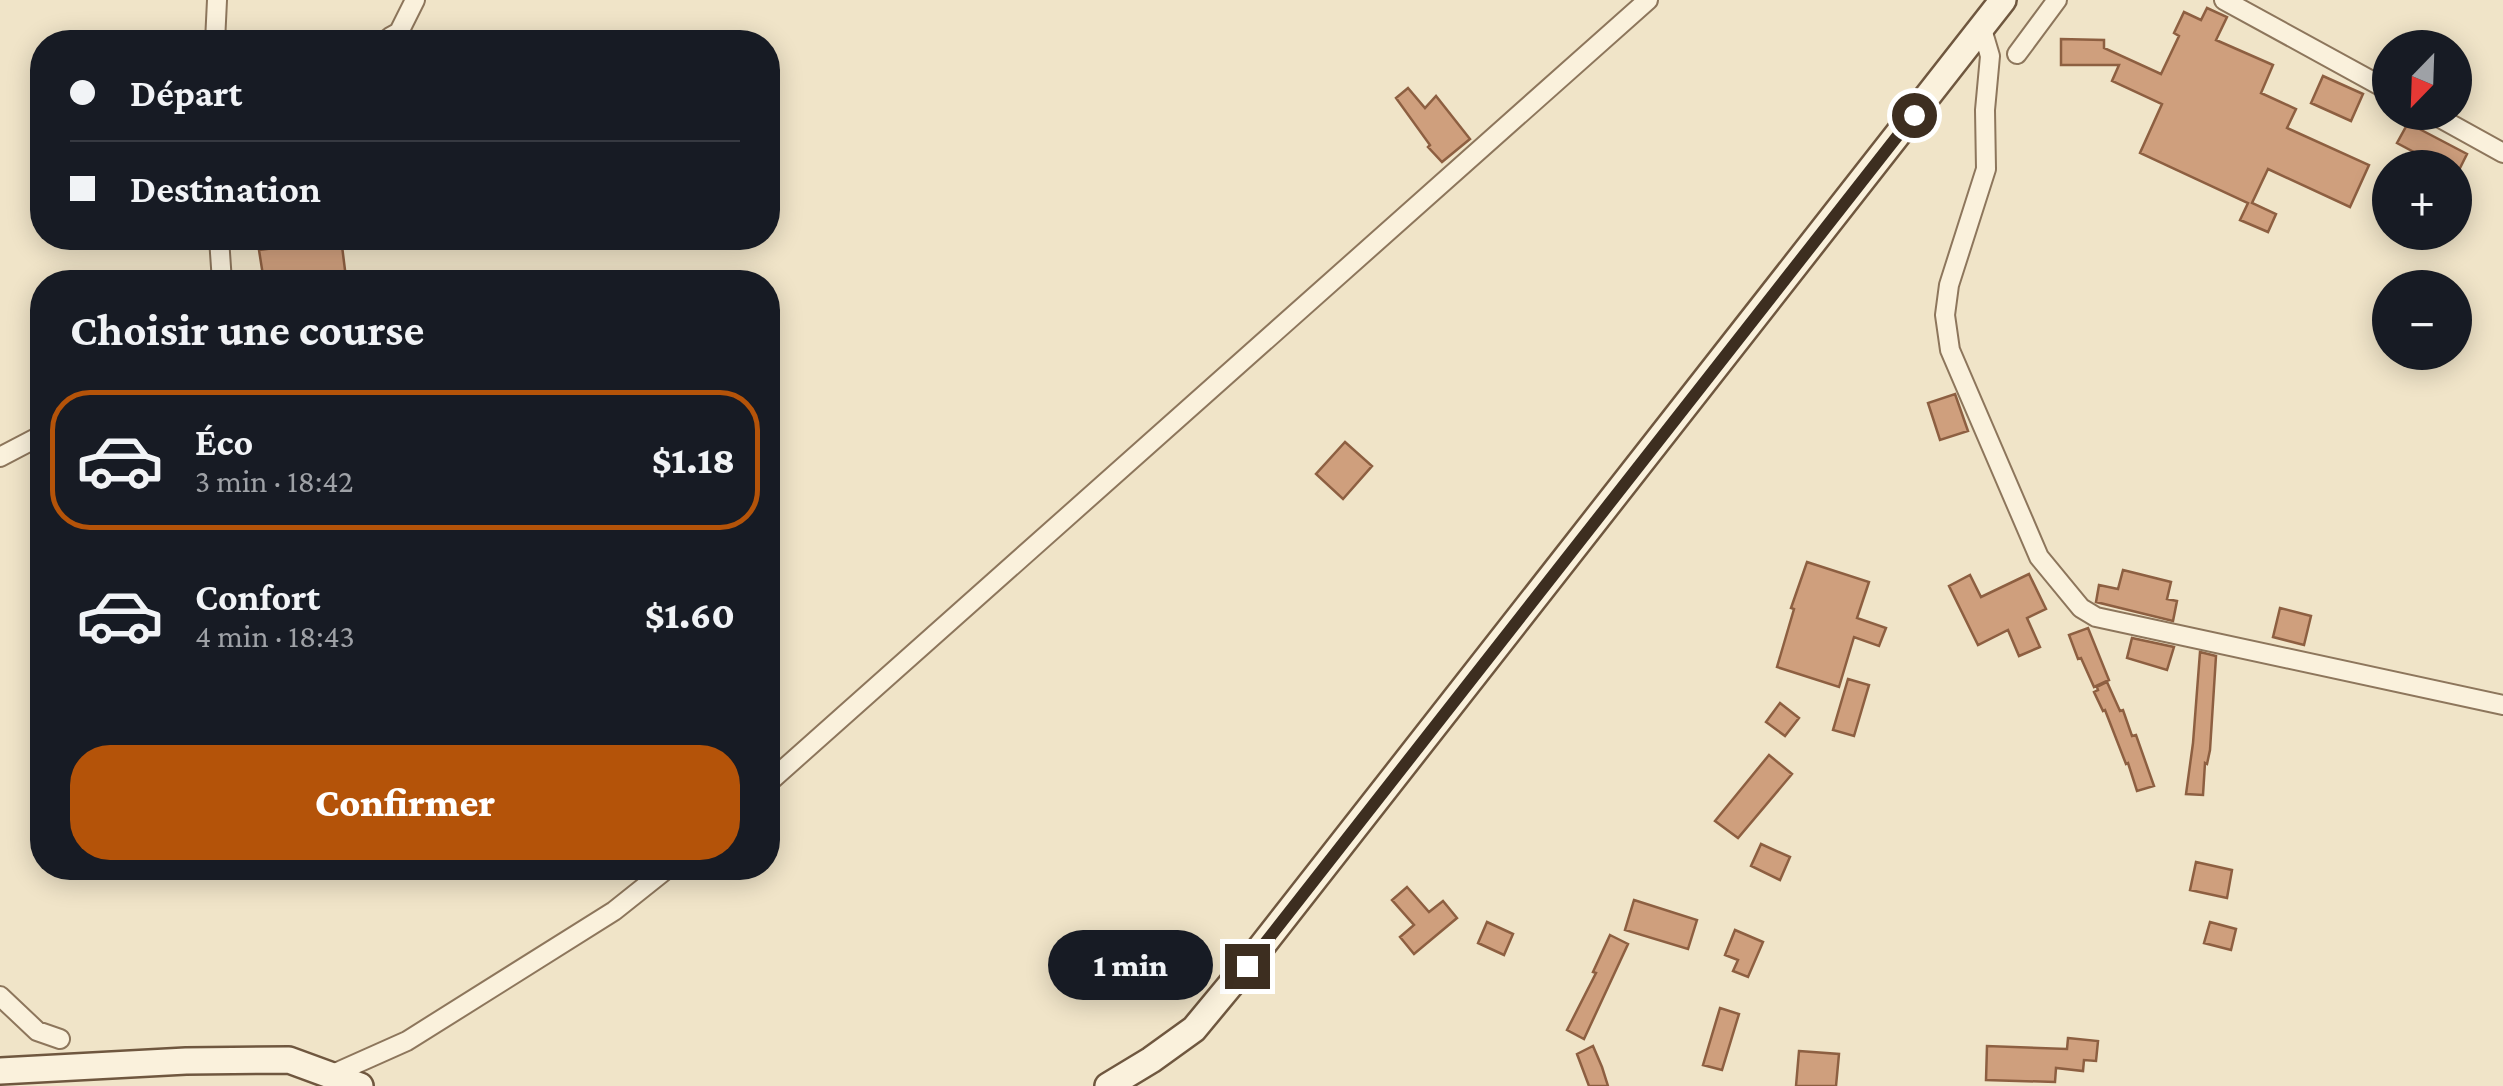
<!DOCTYPE html>
<html lang="fr">
<meta charset="utf-8">
<style>
body{margin:0;font-family:"Crimson Pro",serif;background:#242831;color:#f1f3f6;height:100vh;display:flex;flex-direction:column;font-size:38px;white-space:nowrap}
*{box-sizing:border-box;margin:0}
p{font-size:32px;color:#9ea1a6}
.icon{flex:none;width:55px;height:55px;fill:none;stroke:currentColor;stroke-width:2;stroke-linecap:round;stroke-linejoin:round}
.map{position:relative;flex:1;overflow:hidden}
.drawer{position:absolute;left:30px;top:270px;width:750px;height:610px;display:flex;flex-direction:column;background:#171b24;border-radius:40px;box-shadow:0 5px 25px #0003}
.drawer>*{flex:none}
.guide{position:absolute;left:30px;top:30px;width:750px;height:220px;border-radius:40px;box-shadow:0 5px 25px #0003;display:grid;align-content:center;height:220px;padding:0 40px;background:#171b24}
.needle{width:65px;rotate:203deg}
.tools{position:absolute;left:2372px;top:30px;display:grid;gap:20px}
.tools a{display:grid;place-items:center;width:100px;height:100px;border-radius:50%;background:#171b24;box-shadow:0 5px 25px #0003;font-size:50px}
.end{position:absolute;width:45px;height:45px;margin:-22px;border:12px solid #3d2e20;background:#fff;box-shadow:0 0 0 5px #fff}
.from{border-radius:50%}
.bubble{position:absolute;height:70px;border-radius:35px;background:#171b24;box-shadow:0 5px 25px #0003;font-size:32px;font-weight:800;line-height:70px;text-align:center}
.guide b{display:flex;align-items:center;gap:35px;height:95px;font-size:38px}
.guide b+b{border-top:2px solid #363941}
.guide i{width:25px;height:25px;background:#f1f3f6}
ul{padding:0;list-style:none}
li{display:flex;align-items:center;gap:30px;height:140px;margin:0 20px 15px;padding:0 20px;border:5px solid transparent;border-radius:40px}
li div{flex:1}
li b{display:block;font-size:38px}
li em{font-style:normal;font-weight:800}
li.selected{border-color:#b45309}
li>.icon{width:90px;height:90px;stroke-width:1.5}
h2{padding:0 40px;font-size:45px;line-height:120px}
.primary-button{display:flex;gap:20px;margin-top:auto;padding:20px 40px}
.primary-button a{flex:1;height:115px;border-radius:40px;background:#b45309;color:#fff;font-size:40px;font-weight:800;line-height:115px;text-align:center}
.map>svg:first-child{display:block}
.building{fill:#cf9f7d;stroke:#8d5f41;stroke-width:2.5}
.lines{fill:none;stroke-linecap:round;stroke-linejoin:round}
.street-casing{stroke:#8d765c;stroke-width:22}
.secondary-casing{stroke:#6f573f;stroke-width:30}
.street{stroke:#faf1dc;stroke-width:18}
.secondary{stroke:#faf1dc;stroke-width:25}
.route{stroke:#3d2e20;stroke-width:12}
</style>
<div class="map">
<svg width="2503" height="1086" viewBox="0 0 2503 1086">
<rect width="100%" height="100%" fill="#f0e4c8"/>
<path class="building" d="M2207,8L2227,17L2216,40L2273,65L2261,93L2296,109L2287,128L2369,165L2350,207L2268,169L2252,203L2276,214L2268,232L2240,220L2248,203L2140,153L2162,104L2112,81L2119,65H2061V39L2104,40V48L2161,74L2179,36L2174,33L2184,12L2201,20Z
M2323,76L2363,94L2351,121L2311,103Z
M1408,88L1425,108L1436,96L1470,139L1442,162L1428,147L1430,145L1396,98Z
M2408,123L2467,154L2457,174L2455,168H2444L2397,143Z
M322,238H341L346,278L330,281L329,275L264,282L259,250L322,242Z
M1955,394L1968,431L1940,440L1928,403Z
M1345,442L1372,466L1343,499L1316,474Z
M1807,562L1869,582L1857,618L1886,628L1879,646L1854,637L1839,687L1777,667L1794,609L1791,608Z
M2123,570L2171,582L2167,599L2177,601L2173,621L2096,602L2099,585L2118,589Z
M2029,574L2046,609L2027,618L2040,647L2019,656L2008,630L1978,645L1949,586L1970,575L1981,597Z
M2280,608L2311,616L2304,645L2273,637Z
M2088,628L2109,680L2094,687L2081,658L2078,659L2069,635Z
M2132,638L2174,647L2167,670L2127,658Z
M2200,652L2216,656L2210,750L2207,764L2205,763L2203,795L2186,794L2193,743Z
M1848,679L1869,685L1854,736L1833,730Z
M2107,682L2120,711L2123,710L2132,736L2136,735L2154,786L2137,791L2128,763L2126,764L2105,710L2103,711L2094,692L2098,690L2097,687Z
M1780,703L1799,718L1785,736L1766,722Z
M1769,755L1792,774L1738,838L1715,821Z
M1761,844L1790,857L1780,880L1751,866Z
M2196,862L2232,870L2227,898L2190,890Z
M1407,887L1429,912L1443,901L1457,918L1414,954L1400,937L1414,925L1392,900Z
M1634,900L1697,920L1688,949L1625,930Z
M1487,922L1513,934L1504,955L1478,943Z
M2210,922L2236,929L2231,950L2204,943Z
M1735,930L1763,942L1748,977L1733,971L1738,960L1725,955Z
M1610,935L1628,944L1584,1039L1567,1030L1596,973L1593,972Z
M1720,1008L1739,1014L1722,1070L1703,1065Z
M2068,1038L2098,1041L2096,1061L2084,1060L2083,1071L2056,1068L2055,1082L1986,1080L1987,1046L2067,1049Z
M1593,1046L1602,1067L1608,1086H1589L1577,1054Z
M1799,1051L1839,1054L1836,1086H1796Z"/>
<g class="lines">
<defs>
<path id="street" d="M2224,0L2390,91
M1982,29L1990,56L1985,110L1986,169L1949,285L1945,315L1950,350L2039,557L2081,608L2096,617L2503,705
M215,42L217,0
M388,42L390,37L399,32L415,0
M2017,54L2057,0
M2429,112L2503,153
M219,238L222,282
M0,457L42,435
M768,783L1648,0
M0,996L37,1031L60,1039
M333,1074L407,1041L614,911L668,868"/>
<path id="secondary" d="M0,1071L186,1061L289,1060L360,1086
M1108,1086L1151,1060L1194,1029L1247,965L2003,0"/>
</defs>
<use href="#street" class="street-casing"/>
<use href="#secondary" class="secondary-casing"/>
<use href="#street" class="street"/>
<use href="#secondary" class="secondary"/>
</g>
<g class="lines">
<path class="route" d="M1247,966L1914,115"/>
</g>
</svg>
<div class="tools">
<a><svg class="needle" viewBox="-14 -14 28 28"><path d="M0-13l5 13h-10z" fill="#e53935"/><path d="M0 13l5-13h-10z" fill="#9ea1a6"/></svg></a>
<a>+</a>
<a>−</a>
</div>
<i class="end from" style="left:1914px;top:115px"></i>
<i class="end" style="left:1247px;top:966px"></i>
<div class="bubble" style="left:1048px;top:930px;width:165px">1 min</div>
<div class="guide">
<b><i class="from"></i>Départ</b>
<b><i></i>Destination</b>
</div>
<section class="drawer">
<h2>Choisir une course</h2>
<ul>
<li class="selected"><svg class="icon" aria-label="car" viewBox="0 0 24 24"><path d="M5 17H2v-5l4-1 3-4h7l3 4 3 1v5h-3M9 17h6M6 11h13"/><circle cx="7" cy="17" r="2"/><circle cx="17" cy="17" r="2"/></svg><div><b>Éco</b><p>3 min · 18:42</p></div><em>$1.18</em></li>
<li><svg class="icon" aria-label="car" viewBox="0 0 24 24"><path d="M5 17H2v-5l4-1 3-4h7l3 4 3 1v5h-3M9 17h6M6 11h13"/><circle cx="7" cy="17" r="2"/><circle cx="17" cy="17" r="2"/></svg><div><b>Confort</b><p>4 min · 18:43</p></div><em>$1.60</em></li>
</ul>
<div class="primary-button"><a>Confirmer</a></div>
</section>
</div>
